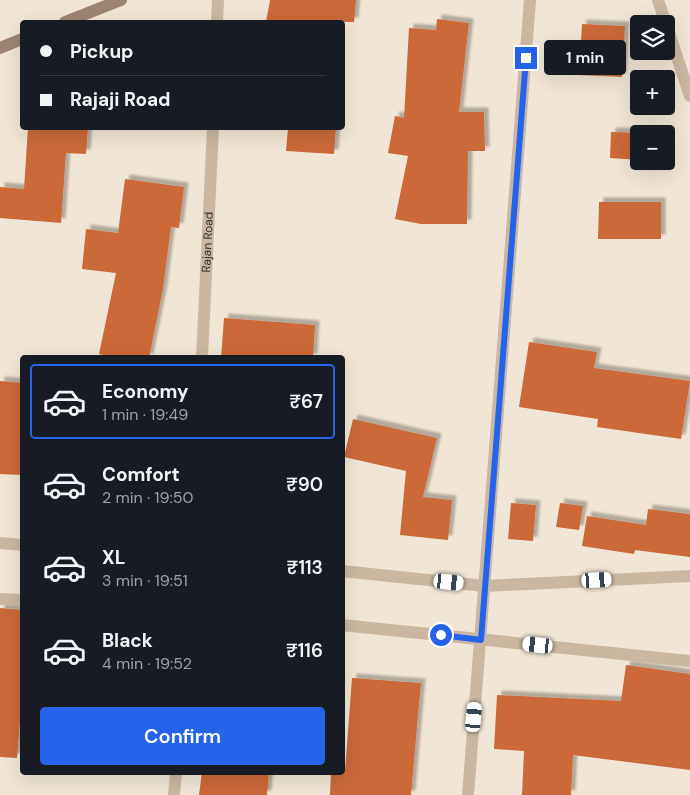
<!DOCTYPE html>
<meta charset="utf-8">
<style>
body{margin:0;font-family:"DM Sans",sans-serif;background:#242831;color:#f1f3f6;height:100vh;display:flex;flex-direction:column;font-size:19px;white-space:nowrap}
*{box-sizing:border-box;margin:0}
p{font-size:16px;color:#9ea1a6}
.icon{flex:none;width:28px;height:28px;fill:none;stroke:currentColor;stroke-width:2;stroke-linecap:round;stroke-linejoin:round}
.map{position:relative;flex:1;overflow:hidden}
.side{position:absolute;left:20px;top:355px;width:325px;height:420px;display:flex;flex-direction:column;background:#171b24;border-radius:5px;box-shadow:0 5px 20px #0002}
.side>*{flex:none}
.guide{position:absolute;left:20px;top:20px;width:325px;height:110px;border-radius:5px;box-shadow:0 5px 20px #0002;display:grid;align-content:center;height:110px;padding:0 20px;background:#171b24}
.controls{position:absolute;left:630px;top:15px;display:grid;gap:10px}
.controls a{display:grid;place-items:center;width:45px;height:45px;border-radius:5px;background:#171b24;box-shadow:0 5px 20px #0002;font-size:25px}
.end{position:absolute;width:22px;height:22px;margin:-11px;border:6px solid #2563eb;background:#fff;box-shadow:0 0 0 2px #fff}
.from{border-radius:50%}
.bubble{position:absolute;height:35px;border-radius:5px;background:#171b24;box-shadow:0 5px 20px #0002;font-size:16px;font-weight:600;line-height:35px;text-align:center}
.car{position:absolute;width:15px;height:30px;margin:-15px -8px;border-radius:6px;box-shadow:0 0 4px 1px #0007;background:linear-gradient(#fff 24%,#345 0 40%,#fff 0 76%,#345 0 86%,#fff 0)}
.guide b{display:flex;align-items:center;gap:18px;height:48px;font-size:19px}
.guide b+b{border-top:1px solid #363941}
.guide i{width:12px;height:12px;background:#f1f3f6}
ul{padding:9px 0 0;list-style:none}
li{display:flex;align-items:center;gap:15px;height:75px;margin:0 10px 8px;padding:0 10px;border:2px solid transparent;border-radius:5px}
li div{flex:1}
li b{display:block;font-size:19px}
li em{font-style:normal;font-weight:600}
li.on{border-color:#2563eb}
li>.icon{width:45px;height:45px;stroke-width:1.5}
.cta{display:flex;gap:10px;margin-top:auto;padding:10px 20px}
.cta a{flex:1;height:58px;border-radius:5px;background:#2563eb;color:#fff;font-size:20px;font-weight:600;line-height:58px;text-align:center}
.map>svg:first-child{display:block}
.building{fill:#cb6939;filter:url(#shadow)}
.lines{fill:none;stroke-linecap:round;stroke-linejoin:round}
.minor{stroke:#c9b7a1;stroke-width:12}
.secondary{stroke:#9d8573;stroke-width:12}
.route{stroke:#2563eb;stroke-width:6}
.labels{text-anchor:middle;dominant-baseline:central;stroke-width:5;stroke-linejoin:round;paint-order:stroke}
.street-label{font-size:12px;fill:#332a24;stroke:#f9f0e1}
</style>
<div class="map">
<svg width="690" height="795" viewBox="0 0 690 795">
<defs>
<filter id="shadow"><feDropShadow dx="4.5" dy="-4.5" stdDeviation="1" flood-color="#0004"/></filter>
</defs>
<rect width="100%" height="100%" fill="#f1e6d5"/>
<path class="building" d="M270,0H356L354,22H266Z
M437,19L469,23L459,112H484L485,151H468L467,224H421L395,219L408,156L388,153L395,116L404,118L409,28L436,30Z
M582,24L625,26L622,77L579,75Z
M28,128H88L86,154L66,153L61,223L0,218V187L24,189Z
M288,128H336L334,154L286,151Z
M611,132L639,133V160L610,158Z
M125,179L184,187L179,228L171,227L163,289L149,358H116L99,354L116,273L82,269L86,229L118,233Z
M599,202H661V239H598Z
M224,318L315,325L313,358H221Z
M529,342L597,352L594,368L690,381L681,439L597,427L598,419L519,407Z
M0,381L22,383V475L0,474Z
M353,419L437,438L423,497L452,500L448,540L400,535L406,471L344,457Z
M511,503L536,505L533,541L508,539Z
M560,503L583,506L579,530L556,527Z
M648,509L690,514V557L635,550L634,554L582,546L587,516L646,525Z
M0,608L22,610V697L17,758L0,757Z
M626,665L690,674V770L573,755L571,795H522L524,751L494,749L497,695L621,701Z
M352,678L421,683L411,795H330L331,772H342V771H345Z
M202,772H269L267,795H199Z"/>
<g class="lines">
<g class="minor">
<path d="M658,0L666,24"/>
<path d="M217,22L218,0"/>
<path d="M666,24L690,96"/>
<path id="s1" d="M202,358L213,128"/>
<path d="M0,543L22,545"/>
<path d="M342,571L485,586L690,576"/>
<path d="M0,599L22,600"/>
<path d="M342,625L690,661"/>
<path d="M174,795L176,772"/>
<path d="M468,795L530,0"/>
</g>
<path class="secondary" d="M65,22L121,0
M0,48L22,39"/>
</g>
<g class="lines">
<path class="route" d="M441,635L481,640L526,58"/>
</g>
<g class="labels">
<g class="street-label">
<text stroke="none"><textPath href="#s1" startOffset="116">Rajan Road</textPath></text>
</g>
</g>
</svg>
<div class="controls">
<a><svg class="icon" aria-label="layers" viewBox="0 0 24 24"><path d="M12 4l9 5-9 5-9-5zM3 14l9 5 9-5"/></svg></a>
<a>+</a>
<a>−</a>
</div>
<i class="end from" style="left:441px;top:635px"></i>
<i class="end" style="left:526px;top:58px"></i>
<div class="bubble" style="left:544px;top:40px;width:82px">1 min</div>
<i class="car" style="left:597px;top:580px;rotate:87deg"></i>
<i class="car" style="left:449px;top:582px;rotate:96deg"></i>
<i class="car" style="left:538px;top:645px;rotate:276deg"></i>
<i class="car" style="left:474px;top:717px;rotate:5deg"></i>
<div class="guide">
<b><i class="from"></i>Pickup</b>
<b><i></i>Rajaji Road</b>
</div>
<section class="side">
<ul>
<li class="on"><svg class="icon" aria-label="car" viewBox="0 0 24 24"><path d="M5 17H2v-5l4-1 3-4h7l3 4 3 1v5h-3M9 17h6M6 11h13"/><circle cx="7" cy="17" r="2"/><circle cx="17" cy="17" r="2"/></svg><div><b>Economy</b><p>1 min · 19:49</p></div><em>₹67</em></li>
<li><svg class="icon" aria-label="car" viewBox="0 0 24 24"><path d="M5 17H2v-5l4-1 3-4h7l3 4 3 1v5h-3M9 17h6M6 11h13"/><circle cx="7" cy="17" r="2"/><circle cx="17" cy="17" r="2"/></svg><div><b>Comfort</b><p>2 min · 19:50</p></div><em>₹90</em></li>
<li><svg class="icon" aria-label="car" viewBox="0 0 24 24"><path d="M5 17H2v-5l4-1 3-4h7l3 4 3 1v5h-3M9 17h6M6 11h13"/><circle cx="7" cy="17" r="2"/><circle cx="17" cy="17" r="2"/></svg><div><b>XL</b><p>3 min · 19:51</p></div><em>₹113</em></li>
<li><svg class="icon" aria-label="car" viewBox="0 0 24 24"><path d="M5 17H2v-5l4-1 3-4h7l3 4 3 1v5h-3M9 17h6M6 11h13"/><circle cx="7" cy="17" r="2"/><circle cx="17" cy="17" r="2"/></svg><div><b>Black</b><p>4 min · 19:52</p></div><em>₹116</em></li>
</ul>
<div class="cta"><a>Confirm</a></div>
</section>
</div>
